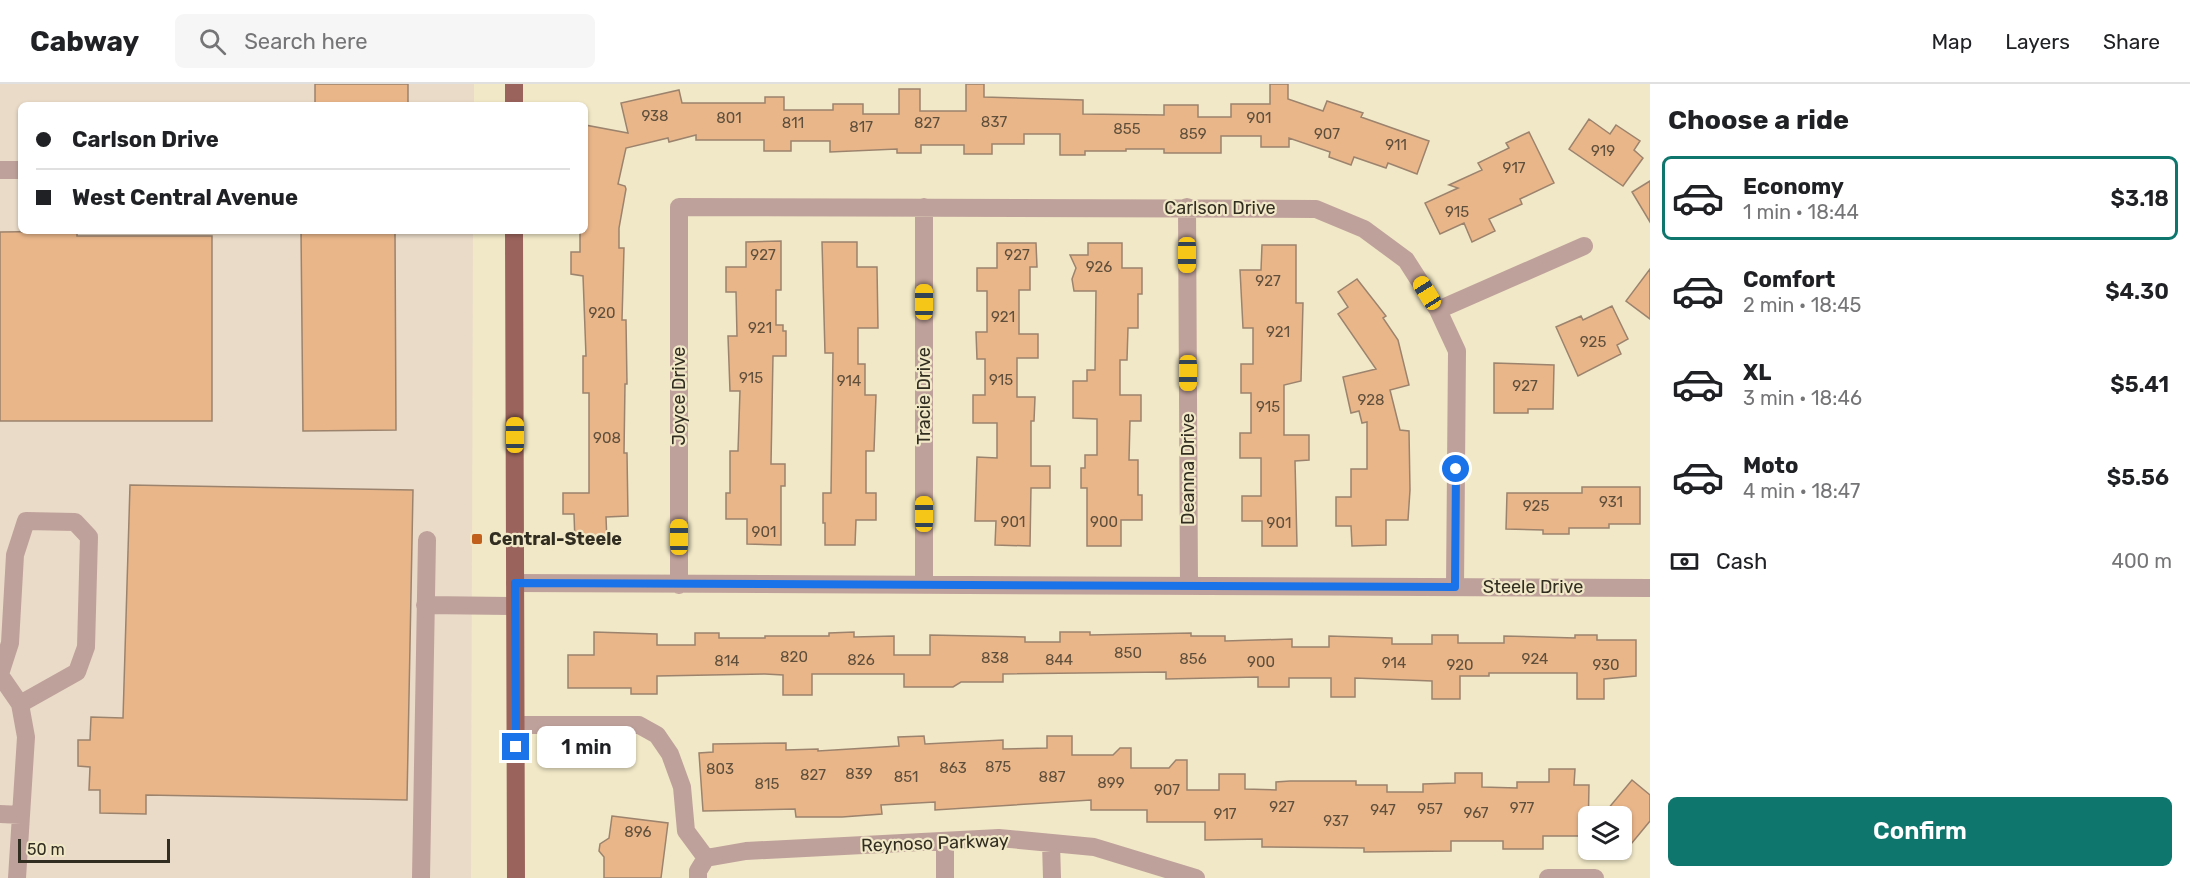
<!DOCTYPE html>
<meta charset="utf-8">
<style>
body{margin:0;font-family:Rubik,sans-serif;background:#f6f6f6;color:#202124;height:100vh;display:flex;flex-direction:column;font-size:22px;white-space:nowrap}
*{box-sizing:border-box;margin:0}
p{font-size:20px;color:#757577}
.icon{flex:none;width:33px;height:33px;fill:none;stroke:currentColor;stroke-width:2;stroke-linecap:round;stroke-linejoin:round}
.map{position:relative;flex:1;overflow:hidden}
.side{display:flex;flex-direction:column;background:#fff;width:540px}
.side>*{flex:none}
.top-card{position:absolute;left:18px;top:18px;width:570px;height:132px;border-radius:9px;box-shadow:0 2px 4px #0004;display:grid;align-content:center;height:132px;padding:0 18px;background:#fff}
.controls{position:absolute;left:1578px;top:722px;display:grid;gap:12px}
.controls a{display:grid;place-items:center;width:54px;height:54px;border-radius:9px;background:#fff;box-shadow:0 2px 4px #0004;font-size:30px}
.scale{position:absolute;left:18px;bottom:15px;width:152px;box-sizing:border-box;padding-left:6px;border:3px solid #312d21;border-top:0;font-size:16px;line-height:21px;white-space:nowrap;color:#312d21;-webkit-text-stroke:4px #f1e8c7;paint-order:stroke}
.end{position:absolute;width:27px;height:27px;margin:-14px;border:8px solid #1a73e8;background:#fff;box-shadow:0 0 0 3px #fff}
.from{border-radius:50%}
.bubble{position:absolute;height:42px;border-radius:9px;background:#fff;box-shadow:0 2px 4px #0004;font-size:20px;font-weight:600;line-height:42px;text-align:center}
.car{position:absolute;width:18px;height:36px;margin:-18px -9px;border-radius:8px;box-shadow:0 0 4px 2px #0007;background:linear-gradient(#f5c518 24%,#345 0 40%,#f5c518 0 76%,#345 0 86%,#f5c518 0)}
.top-card b{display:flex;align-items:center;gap:21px;height:57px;font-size:22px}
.top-card b+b{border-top:2px solid #e0e0e0}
.top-card i{width:15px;height:15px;background:#202124}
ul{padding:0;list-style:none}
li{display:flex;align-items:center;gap:18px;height:84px;margin:0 12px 9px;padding:0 6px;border:3px solid transparent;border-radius:9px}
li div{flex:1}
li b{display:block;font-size:22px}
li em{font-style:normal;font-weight:600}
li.selected{border-color:#0f766e}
li>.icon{width:54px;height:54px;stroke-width:1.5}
h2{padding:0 18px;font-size:27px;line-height:72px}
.pay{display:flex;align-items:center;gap:15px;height:66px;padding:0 18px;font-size:22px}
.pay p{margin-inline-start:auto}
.cta{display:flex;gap:12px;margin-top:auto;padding:12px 18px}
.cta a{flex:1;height:69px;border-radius:9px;background:#0f766e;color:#fff;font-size:24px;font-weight:600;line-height:69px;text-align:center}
header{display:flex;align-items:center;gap:36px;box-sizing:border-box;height:84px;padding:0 30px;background:#fff;border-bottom:2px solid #e0e0e0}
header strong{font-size:28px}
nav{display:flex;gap:33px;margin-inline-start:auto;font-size:21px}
.search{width:420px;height:54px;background:#f6f6f6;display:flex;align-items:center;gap:15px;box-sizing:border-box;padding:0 21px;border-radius:9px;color:#757577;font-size:22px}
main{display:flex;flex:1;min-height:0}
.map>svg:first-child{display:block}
.industrial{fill:#eadbc8}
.building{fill:#e9b68a;stroke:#9c836d;stroke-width:1.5}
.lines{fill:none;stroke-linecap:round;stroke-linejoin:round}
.minor{stroke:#bfa19b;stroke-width:18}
.major{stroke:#9a645c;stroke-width:18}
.route{stroke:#1a73e8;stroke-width:8}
.poi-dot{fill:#c0601c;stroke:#f1e8c7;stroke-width:2}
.labels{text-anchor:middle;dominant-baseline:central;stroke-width:4.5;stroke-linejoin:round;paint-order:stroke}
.number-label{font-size:15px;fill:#5f4f3b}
.street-label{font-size:18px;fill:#312d21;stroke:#f1e8c7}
.poi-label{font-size:18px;font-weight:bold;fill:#312d21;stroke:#f1e8c7;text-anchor:start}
</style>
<header>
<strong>Cabway</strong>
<div class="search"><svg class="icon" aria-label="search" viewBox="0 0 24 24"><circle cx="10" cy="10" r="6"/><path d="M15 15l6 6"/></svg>Search here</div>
<nav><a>Map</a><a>Layers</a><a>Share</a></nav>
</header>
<main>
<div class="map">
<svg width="1650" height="794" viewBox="0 0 1650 794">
<rect width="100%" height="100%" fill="#f1e8c7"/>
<path class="industrial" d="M0,0H474V21H21V147H473L471,794H0Z"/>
<path class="building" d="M315,0H408V21H315Z
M966,0H984V13L1083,16V30L1164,31V21H1198V33H1231V20H1270V0H1288V15L1323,27L1327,17L1363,29L1361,33L1429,57L1417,90L1388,79L1386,84L1354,73L1351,81L1329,73L1330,68L1289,54V63H1261V52H1221V69H1164V65H1126V67H1085V71H1060V50H1024V60H992V70H964V61H921V69H897V65L830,68V57H791V67H764V56H696V51L669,58L668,54L626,64L618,100L625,102L626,105L619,144V164H624L622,236H626L627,300H625L624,369H627L628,432L606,433L607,458H575L574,430H563V409H589V309H583V272H586L583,192L571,190V168H580V147H585V41L628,49L621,19L679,6L682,19H765V13H784V26H833V20H863V30H899V5H920V27H966Z
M1589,35L1610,50L1616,41L1640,57L1634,66L1643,74L1623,102L1569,65Z
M1529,48L1554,99L1520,115L1522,120L1489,135L1495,147L1472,158L1464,139L1440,150L1425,119L1458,104L1449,101L1482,86L1478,79L1509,64L1506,59Z
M1650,97V138L1632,108Z
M77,147V152H212V337H0V148Z
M301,147H395L396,346L303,347Z
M781,157V206H776V241H783V247H786V272H773L771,380H785V402H781V461L747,460V435H726V409H730V367H738L740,307H730L728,252H737L736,208H726V183H746V158Z
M822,158H857V183H877L878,244H858V280H865V311H876L874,367H866V409H876V436H856L855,461H825V439H823V409H831L833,269H825Z
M997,159H1036L1037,183H1030V206H1019V250H1038V274H1017V313H1035L1034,337H1031V382H1050V404H1031L1030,462L995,461L996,437H975L977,373L997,374V339H973V311H985V275H977L976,248H987V207H977V184H997Z
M1088,159H1122V184H1142V210H1138V244H1128L1127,276H1120V311H1141V337H1130L1129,376H1138V411H1142V436H1121V462H1087V404H1081V384H1085V371H1097V335L1073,334V297H1087V286H1095L1096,207H1074L1072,195L1076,184L1070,171H1088Z
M1262,161H1296V219H1303L1301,297L1284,301V351H1309V376L1295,377L1297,462H1262V437H1242V412H1261V374H1240V349H1251V309H1241V280H1253V244H1243L1240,186H1261Z
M1650,185V235L1626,217Z
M1357,195L1386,232L1383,234L1398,256L1409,301L1390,306L1400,346L1409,347L1410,406L1408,436H1386V461L1352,462L1351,442H1336V413H1351V385H1367V338L1362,339L1359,327L1351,329L1343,293L1376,285L1338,230L1348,223L1338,208Z
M1612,222L1628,255L1617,261L1621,270L1578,292L1556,243L1581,232L1583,236Z
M1494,279L1554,281L1553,325H1528V329H1494Z
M130,401L413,406L407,716L146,711V730L100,729V706H89L90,683L78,682V656H90L91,633L123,634Z
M1582,403H1640V440H1609V444H1569V450H1543V446L1506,445L1507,409H1582Z
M594,548L657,550V561H695V549H719V554H765V552H829V549L854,548V553L894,552V571H930V551L1025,553V558H1060V548H1090V551L1191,549V552H1225V557L1292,555V563H1329V552L1392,554V560H1432V551H1458V559H1504V552L1575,554V551H1597V556H1636V592L1604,595V615H1577V589H1489V592H1460V615H1432V597L1355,594V613H1331V594H1289V603H1258V593L1166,595V588L1003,590V598H961L953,603H904V590H812V611H783V591L765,590L657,592V610H631V604H568V571H594Z
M924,652L925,660L1003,656V665L1047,664V652H1072V671H1113L1120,664H1131V684H1169L1176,676H1187V706H1219V690H1245V705L1276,706V698L1290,697H1356V701H1387V708H1423V700L1455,699V689H1482V703L1517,704V698H1549V685H1575L1574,701H1589L1588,752H1543V765H1503V757H1451V767L1364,768V764L1262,763V755L1205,756V738H1147V726H1091V716L935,726V718L881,721L882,730L842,733H796L795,725L703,727L699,669L713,668V660L786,659V666L818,665V667L899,662L898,653Z
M1632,696L1650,711V737L1622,771V732H1602Z
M612,732L668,739L661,794H604V773L599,767L600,760L609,754Z"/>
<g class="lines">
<path class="minor" d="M0,86H21
M924,123V501
M1187,123L1189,502
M1438,226L1584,162
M515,499L1650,504
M679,501V123L1316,125L1364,145L1406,176L1438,226L1457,267L1455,503
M425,521L515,522
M0,590L10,559L15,471L26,437L75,438L89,453L86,563L77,588L20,620
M0,591L20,620L26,653L17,794
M516,641H639L657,651L670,670L682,703L686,747L706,774
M0,730L21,731
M1051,759L1052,794
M706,774L746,767L999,754L1094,763L1196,794
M421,794L427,456
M698,794V787L706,774
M945,794V757
M1548,794H1595"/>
<path class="major" d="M514,21V0
M514,147L516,794"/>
</g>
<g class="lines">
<path class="route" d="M516,663L515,499L1455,503L1456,385"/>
</g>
<rect class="poi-dot" x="471" y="449" width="12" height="12" rx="3"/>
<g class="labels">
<g class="number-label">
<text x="655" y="32">938</text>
<text x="729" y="34">801</text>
<text x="1259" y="34">901</text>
<text x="994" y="38">837</text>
<text x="793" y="39">811</text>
<text x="927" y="39">827</text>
<text x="861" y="43">817</text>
<text x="1127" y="45">855</text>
<text x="1193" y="50">859</text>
<text x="1327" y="50">907</text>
<text x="1396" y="61">911</text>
<text x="1603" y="67">919</text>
<text x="1514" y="84">917</text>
<text x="1457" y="128">915</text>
<text x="763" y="171">927</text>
<text x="1017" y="171">927</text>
<text x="1099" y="183">926</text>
<text x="1268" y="197">927</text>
<text x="602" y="229">920</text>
<text x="1003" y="233">921</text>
<text x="760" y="244">921</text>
<text x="1278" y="248">921</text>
<text x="1593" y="258">925</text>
<text x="751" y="294">915</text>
<text x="1001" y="296">915</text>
<text x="849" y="297">914</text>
<text x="1525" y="302">927</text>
<text x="1371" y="316">928</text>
<text x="1268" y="323">915</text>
<text x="607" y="354">908</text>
<text x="1611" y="418">931</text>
<text x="1536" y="422">925</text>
<text x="1013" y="438">901</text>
<text x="1104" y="438">900</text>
<text x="1279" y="439">901</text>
<text x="764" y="448">901</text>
<text x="1128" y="569">850</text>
<text x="794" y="573">820</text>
<text x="995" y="574">838</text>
<text x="1193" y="575">856</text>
<text x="1535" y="575">924</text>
<text x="861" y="576">826</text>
<text x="1059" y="576">844</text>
<text x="727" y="577">814</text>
<text x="1261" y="578">900</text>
<text x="1394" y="579">914</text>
<text x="1460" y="581">920</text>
<text x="1606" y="581">930</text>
<text x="998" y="683">875</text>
<text x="953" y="684">863</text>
<text x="720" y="685">803</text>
<text x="859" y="690">839</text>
<text x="813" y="691">827</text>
<text x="906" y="693">851</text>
<text x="1052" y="693">887</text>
<text x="1111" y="699">899</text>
<text x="767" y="700">815</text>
<text x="1167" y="706">907</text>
<text x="1282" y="723">927</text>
<text x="1522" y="724">977</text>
<text x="1430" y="725">957</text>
<text x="1383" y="726">947</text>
<text x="1476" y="729">967</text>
<text x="1225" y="730">917</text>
<text x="1336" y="737">937</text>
<text x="638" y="748">896</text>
</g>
<g class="street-label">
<text x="1220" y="124">Carlson Drive</text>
<text transform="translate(679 312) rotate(-90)">Joyce Drive</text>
<text transform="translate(924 312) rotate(-90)">Tracie Drive</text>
<text transform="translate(1188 385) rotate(-90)">Deanna Drive</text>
<text x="1533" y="503">Steele Drive</text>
<text transform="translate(935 759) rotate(-2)">Reynoso Parkway</text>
</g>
<g class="poi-label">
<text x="489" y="455">Central-Steele</text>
</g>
</g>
</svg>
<div class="controls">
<a><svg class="icon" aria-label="layers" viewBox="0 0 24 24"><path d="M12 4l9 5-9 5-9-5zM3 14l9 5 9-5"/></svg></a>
</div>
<div class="scale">50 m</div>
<i class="end from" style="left:1456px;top:385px"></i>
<i class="end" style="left:516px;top:663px"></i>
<div class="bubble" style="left:537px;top:642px;width:99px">1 min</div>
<i class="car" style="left:1187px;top:171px;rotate:180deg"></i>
<i class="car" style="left:1427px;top:209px;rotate:328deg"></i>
<i class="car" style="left:924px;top:218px;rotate:0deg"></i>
<i class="car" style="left:1188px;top:289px;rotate:180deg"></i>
<i class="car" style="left:515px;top:351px;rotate:0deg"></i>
<i class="car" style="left:924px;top:430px;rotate:0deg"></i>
<i class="car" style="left:679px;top:453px;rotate:0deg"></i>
<div class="top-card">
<b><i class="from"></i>Carlson Drive</b>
<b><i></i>West Central Avenue</b>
</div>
</div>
<section class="side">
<h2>Choose a ride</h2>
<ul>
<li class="selected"><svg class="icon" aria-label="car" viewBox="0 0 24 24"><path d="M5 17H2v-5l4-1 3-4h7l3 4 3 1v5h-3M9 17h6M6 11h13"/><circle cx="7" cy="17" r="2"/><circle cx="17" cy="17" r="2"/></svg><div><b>Economy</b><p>1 min · 18:44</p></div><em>$3.18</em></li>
<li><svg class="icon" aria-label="car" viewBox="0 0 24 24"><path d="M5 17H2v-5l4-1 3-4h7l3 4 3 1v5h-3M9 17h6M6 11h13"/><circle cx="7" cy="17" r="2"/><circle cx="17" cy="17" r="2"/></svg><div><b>Comfort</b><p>2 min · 18:45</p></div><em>$4.30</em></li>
<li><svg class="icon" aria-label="car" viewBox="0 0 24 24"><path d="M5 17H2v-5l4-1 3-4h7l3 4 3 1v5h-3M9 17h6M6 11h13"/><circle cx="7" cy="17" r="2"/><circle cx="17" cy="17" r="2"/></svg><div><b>XL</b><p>3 min · 18:46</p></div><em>$5.41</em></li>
<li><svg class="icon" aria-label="car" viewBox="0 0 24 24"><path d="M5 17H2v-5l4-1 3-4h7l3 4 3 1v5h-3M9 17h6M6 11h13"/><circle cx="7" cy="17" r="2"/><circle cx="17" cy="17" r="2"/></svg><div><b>Moto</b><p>4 min · 18:47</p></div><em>$5.56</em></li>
</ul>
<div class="pay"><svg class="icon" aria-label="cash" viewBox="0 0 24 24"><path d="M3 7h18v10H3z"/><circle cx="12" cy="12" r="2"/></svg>Cash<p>400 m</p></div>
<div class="cta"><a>Confirm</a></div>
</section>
</main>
